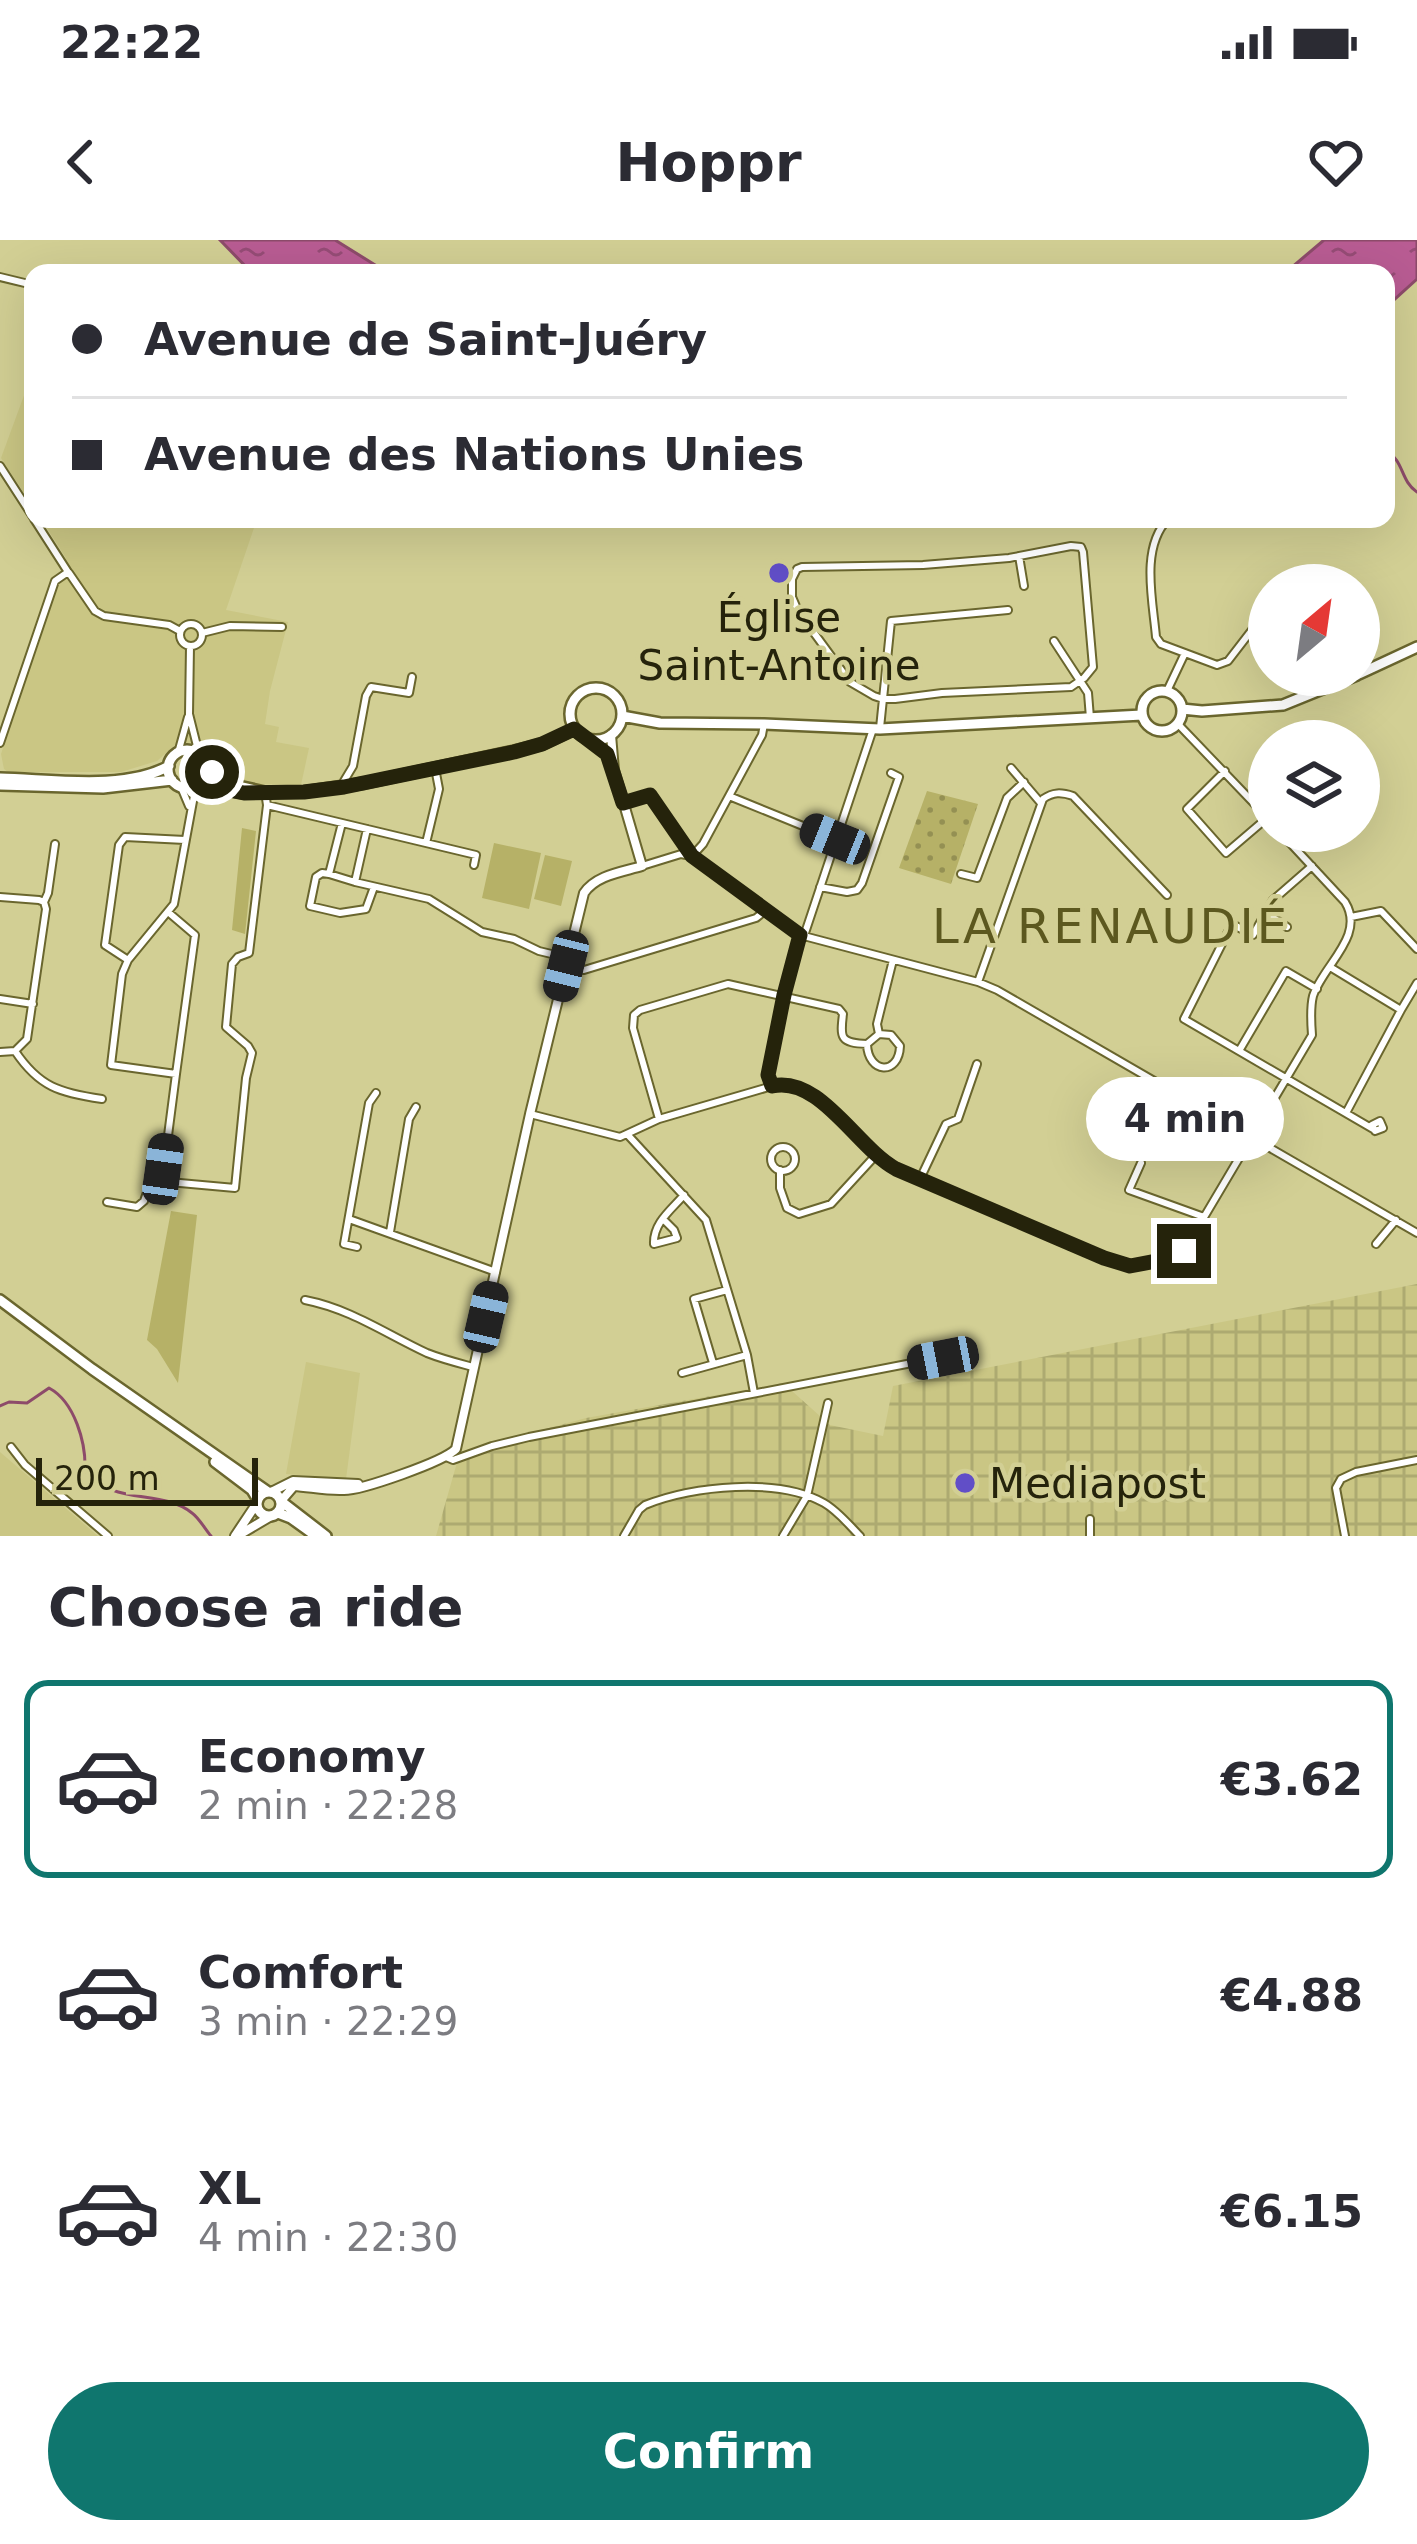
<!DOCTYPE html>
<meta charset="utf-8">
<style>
body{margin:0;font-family:"DejaVu Sans",sans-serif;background:#f7f7f7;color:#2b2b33;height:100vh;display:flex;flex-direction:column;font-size:45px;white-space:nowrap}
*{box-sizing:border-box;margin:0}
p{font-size:39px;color:#7c7c81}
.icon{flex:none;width:66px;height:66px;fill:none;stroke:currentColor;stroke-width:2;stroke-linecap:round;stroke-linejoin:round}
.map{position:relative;height:1296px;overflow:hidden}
.details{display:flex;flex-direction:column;background:#fff;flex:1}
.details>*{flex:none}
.banner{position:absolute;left:24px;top:24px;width:1371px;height:264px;border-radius:24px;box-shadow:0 12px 48px #0002;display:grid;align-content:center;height:264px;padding:0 48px;background:#fff}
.needle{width:78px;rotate:29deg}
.controls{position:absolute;left:1248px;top:324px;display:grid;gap:24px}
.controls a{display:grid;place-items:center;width:132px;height:132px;border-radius:50%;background:#fff;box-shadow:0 12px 48px #0002;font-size:60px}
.scale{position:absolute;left:36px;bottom:30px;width:222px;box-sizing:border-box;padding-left:12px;border:6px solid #25230b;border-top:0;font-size:33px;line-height:42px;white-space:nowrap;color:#25230b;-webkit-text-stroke:9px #d2cf94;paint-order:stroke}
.end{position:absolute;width:54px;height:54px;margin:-27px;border:15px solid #25230b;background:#fff;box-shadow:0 0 0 6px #fff}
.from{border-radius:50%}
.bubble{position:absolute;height:84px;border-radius:42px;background:#fff;box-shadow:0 12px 48px #0002;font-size:39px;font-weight:700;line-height:84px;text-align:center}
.car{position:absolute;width:36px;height:72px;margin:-36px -18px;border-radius:15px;box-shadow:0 0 9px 3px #0007;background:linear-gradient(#222 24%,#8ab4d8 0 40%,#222 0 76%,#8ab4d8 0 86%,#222 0)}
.banner b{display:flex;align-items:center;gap:42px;height:114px;font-size:45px}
.banner b+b{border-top:3px solid #e1e1e2}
.banner i{width:30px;height:30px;background:#2b2b33}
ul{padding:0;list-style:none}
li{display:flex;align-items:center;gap:36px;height:198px;margin:0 24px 18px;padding:0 24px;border:6px solid transparent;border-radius:24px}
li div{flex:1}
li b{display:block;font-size:45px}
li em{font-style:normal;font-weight:700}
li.active{border-color:#0f766e}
li>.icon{width:108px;height:108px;stroke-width:1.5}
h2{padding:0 48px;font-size:54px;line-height:144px}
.cta{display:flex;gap:24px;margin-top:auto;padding:24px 48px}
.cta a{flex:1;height:138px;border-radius:72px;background:#0f766e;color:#fff;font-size:48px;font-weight:700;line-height:138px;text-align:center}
.status{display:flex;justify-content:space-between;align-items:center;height:84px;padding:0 60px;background:#fff;direction:ltr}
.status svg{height:33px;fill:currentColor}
header{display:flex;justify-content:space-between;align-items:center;height:156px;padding:0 48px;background:#fff;font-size:54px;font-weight:700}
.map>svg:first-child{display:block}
.built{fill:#cac684}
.industrial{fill:url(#industrial-grid)}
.green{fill:#b6b167}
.park{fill:url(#park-dots)}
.water{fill:url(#water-ripples);stroke:#8d4b6a;stroke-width:3}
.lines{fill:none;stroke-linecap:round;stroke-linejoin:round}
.stream{stroke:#8d4b6a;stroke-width:3}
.minor-casing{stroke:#6a662e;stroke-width:10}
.tertiary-casing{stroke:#6a662e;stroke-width:12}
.secondary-casing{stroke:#6a662e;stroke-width:14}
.primary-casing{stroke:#6a662e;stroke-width:14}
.minor{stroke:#fff;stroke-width:6}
.tertiary{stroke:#fff;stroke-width:8}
.secondary{stroke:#fff;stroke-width:9}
.primary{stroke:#fff;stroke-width:9}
.route{stroke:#25230b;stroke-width:15}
.poi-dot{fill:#614ec7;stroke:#d2cf94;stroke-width:4.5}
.labels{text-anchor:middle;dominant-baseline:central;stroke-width:9;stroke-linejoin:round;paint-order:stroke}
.poi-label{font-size:42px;fill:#25230b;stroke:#d2cf94}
.quarter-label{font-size:48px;letter-spacing:3px;fill:#5c581f;stroke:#d2cf94}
</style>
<div class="status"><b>22:22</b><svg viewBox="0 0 49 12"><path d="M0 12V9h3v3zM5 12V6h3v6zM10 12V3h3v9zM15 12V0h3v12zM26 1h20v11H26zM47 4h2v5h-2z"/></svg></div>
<header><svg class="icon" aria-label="back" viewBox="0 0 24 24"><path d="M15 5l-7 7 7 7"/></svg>Hoppr<svg class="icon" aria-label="heart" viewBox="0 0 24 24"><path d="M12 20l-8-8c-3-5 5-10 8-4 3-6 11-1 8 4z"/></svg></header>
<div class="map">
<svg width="1417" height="1296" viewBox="0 0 1417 1296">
<defs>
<pattern id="industrial-grid" width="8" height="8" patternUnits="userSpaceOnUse" patternTransform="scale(3)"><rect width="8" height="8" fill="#cac684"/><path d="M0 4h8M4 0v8" fill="none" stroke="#adaa71"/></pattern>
<pattern id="park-dots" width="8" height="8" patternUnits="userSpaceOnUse" patternTransform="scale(3)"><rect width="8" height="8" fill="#b6b167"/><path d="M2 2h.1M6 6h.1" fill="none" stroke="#949053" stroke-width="1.8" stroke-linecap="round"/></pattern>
<pattern id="water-ripples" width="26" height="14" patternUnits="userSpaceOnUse" patternTransform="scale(3)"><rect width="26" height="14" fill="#b95c93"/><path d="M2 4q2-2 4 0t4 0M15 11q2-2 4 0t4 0" fill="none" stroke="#964c76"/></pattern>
</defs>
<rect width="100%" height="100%" fill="#d2cf94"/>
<path class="built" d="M33,131V267L1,218Z
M41,279H257L226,370L288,382L270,451L265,484L279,487L276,502L309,508L301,545L254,544L226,536L214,526L199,502L176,504L157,521L121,532H8L4,529L1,514L66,318Z
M306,1122L360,1133L346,1239L286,1234Z
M0,1212L98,1296H0Z"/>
<path class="industrial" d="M1417,1044V1296H436L460,1212L586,1178L783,1143L830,1185L883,1196L893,1146Z"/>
<path class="green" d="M242,588L256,591L245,694L232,690Z
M494,603L541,613L529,669L482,658Z
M545,615L572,621L561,666L534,659Z
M171,971L197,975L178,1143L157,1109L147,1100Z"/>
<path class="park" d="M927,551L978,564L951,644L899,628Z"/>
<path class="water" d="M220,0H335L388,33H252Z
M1324,0H1417V39L1386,67V33H1285Z"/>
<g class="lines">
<path class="stream" d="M1386,212C1404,219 1400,241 1417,252
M0,1166L9,1162L27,1163L49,1148C75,1162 86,1203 85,1230C113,1267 161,1248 192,1273C199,1278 205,1289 211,1296"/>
<defs>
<path id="minor" d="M0,37L33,45
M0,226L33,277
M1168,279C1140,308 1153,361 1156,397L1161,404L1217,425L1228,421L1255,386
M1071,306L1081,307L1083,312L1093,427L1084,438L1071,447L942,453L895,459H883L874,456L850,442L798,371L792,357V339L797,329L802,327L923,325L1009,318Z
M1019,316L1024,346
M69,333L95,371L104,376L169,385L180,391
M180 395a11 11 0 1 1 22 0a11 11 0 1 1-22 0Z
M202,393L230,386L282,387
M1054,401L1088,453L1090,478
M190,406L189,474L199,514
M1167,451L1185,413
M1178,484L1267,577
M880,488L891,381L1008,370
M0,503L55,341L68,332L34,279
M178,513L188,477
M1011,528L1040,562
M1225,531L1187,569L1226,613L1267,578
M181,547L189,566
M344,547V541L353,526L366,456L371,447L409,453L412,437
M265,552L267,565L476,615L474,625
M729,556L835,599
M623,563L650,555L691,616L800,695L978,742L997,750L1417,993
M342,583L329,634L322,633L316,637L310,666L340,673L366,669L374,647
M367,589L355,642L429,659L482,692L514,699L539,711L568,718
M426,603L439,549L435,528
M692,616L703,604L762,495L764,484
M642,626L681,614L691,616
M1312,626L1273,660L1253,695L1232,684L1184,779L1373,889
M329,634L355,642
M961,634L977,638L1007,558L1024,542
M820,647L847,652L857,650L862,643L899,537L891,533
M0,657L39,660L44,662L46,669L27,799L15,811L0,812
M44,662L48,653L55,604
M168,672L195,695L176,834L111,825L122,734L128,720L174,664L196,545
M1266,673L1287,687
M1351,677L1381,671L1417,709
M804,696L873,489
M128,720L105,705L119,605L125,597L185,600
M566,726L584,730L756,678L766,670
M1330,727L1401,770L1346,873
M978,742L1043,559C1053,552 1061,552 1073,556L1167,655
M0,759L33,764
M1401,770L1417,743
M867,804C868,834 899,836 900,806L891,795L879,794
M15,811C39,847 60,853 102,859
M1239,811L1286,731L1317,749
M176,834L163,934L169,942L235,948L246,838L252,813L248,806L226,787L232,724L238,717L249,713L267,565
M772,846L768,835L784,755L800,695
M530,874L620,897L659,879L772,846L792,845L812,854L876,915L896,929L1124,1025L1177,1017L1184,1011L1312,795C1311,782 1310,768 1313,756C1323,725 1366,696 1345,662L1279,591
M659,879L633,788L634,775L640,770L728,744L839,769L843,774C840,798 840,803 867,804L879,794L877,784L893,720
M1380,881L1383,888L1375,891L1372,885Z
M1159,884L1177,853
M627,894L706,980L747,1115L754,1153
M771 919a12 12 0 1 1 24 0a12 12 0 1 1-24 0Z
M1141,923L1129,950L1204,977
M780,930V948L787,968L799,974L831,964L876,915
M920,939L946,884L958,879L977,824
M107,962L137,967L144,961L150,944L165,939
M349,979L496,1032
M663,979L674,990L677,998L654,1004C653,983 671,970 684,955
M390,992L409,879L416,867
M1376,1004L1396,980
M357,1007L344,1004L369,863L376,853
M305,1060C351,1069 386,1094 427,1113C442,1119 458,1123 473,1127
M713,1123L694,1059L727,1050
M682,1133L747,1115
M11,1207L25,1225L108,1296
M446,1217L453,1220L492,1206L529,1197L943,1117
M624,1296L639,1270L645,1265C693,1246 778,1237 824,1263C838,1271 849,1285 860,1296
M783,1296L807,1256L828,1163
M1090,1296V1279
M1345,1296L1336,1248L1341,1239L1356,1232L1417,1220"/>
<path id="tertiary" d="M586,499L601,509L609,518
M271,1252L293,1241L358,1244
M281,1261L294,1246C310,1247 327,1251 344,1250C362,1250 443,1222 456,1209L530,874L584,653C596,635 622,632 642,626L614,530L611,495
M239,1295L271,1276
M235,1296L257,1263"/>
<path id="secondary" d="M1359,434L1417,407
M570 474a26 26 0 1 1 52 0a26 26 0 1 1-52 0Z
M1142 471a20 20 0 1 1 40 0a20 20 0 1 1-40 0Z
M1182,469L1202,471L1283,465L1357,435
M622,476L660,483L764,484L880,489L1142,475
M168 529a19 19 0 1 1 38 0a19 19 0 1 1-38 0Z
M0,538C51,539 124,551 169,526
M198,544L243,553L265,552L229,544L206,527
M0,545L103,548L172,540
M265,552H304L365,543L514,511L543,504L574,489"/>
<path id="primary" d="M0,1060L92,1129L268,1252
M215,1222L252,1250L258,1260
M257 1264a12 12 0 1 1 24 0a12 12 0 1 1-24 0Z
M282,1262L326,1296
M278,1273L291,1278L316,1296"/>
</defs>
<use href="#minor" class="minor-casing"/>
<use href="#tertiary" class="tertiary-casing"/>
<use href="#secondary" class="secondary-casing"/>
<use href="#primary" class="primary-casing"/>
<use href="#minor" class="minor"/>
<use href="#tertiary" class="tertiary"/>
<use href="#secondary" class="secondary"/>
<use href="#primary" class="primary"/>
</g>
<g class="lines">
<path class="route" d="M212,532L206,527L205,536L198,544L244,553L304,552L344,547L514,512L542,504L574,489L607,514L623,563L650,555L692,616L800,695L784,755L768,835L772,846C820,835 857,908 896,929L1104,1018L1130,1026L1177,1017L1184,1011"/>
</g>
<g class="poi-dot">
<circle cx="779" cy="333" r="12"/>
<circle cx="965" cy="1243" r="12"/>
</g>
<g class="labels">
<g class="poi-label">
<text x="779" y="377">Église<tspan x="779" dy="48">Saint-Antoine</tspan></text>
<text x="989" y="1243" text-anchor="start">Mediapost</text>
</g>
<g class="quarter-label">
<text x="1111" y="686">LA RENAUDIÉ</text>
</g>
</g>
</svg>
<div class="controls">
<a><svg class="needle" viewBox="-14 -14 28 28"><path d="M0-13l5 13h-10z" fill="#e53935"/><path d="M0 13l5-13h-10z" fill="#7c7c81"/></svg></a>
<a><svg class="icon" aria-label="layers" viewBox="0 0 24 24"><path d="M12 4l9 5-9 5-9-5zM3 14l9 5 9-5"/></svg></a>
</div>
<div class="scale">200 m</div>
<i class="end from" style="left:212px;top:532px"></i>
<i class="end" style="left:1184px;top:1011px"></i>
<div class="bubble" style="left:1086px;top:837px;width:198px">4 min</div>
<i class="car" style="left:835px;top:599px;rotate:292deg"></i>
<i class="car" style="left:566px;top:726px;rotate:194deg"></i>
<i class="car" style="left:163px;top:929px;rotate:8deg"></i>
<i class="car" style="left:486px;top:1077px;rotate:13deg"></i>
<i class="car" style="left:943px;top:1118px;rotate:259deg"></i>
<div class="banner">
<b><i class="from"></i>Avenue de Saint-Juéry</b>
<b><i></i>Avenue des Nations Unies</b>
</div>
</div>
<section class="details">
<h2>Choose a ride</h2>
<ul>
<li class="active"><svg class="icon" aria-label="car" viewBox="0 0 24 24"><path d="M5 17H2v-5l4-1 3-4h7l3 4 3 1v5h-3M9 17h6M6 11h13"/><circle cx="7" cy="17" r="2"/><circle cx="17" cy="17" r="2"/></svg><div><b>Economy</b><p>2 min · 22:28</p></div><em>€3.62</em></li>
<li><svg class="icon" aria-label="car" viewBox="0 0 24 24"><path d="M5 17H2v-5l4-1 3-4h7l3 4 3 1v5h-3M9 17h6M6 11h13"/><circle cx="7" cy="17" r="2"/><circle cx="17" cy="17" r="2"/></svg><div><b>Comfort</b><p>3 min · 22:29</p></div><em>€4.88</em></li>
<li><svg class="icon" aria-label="car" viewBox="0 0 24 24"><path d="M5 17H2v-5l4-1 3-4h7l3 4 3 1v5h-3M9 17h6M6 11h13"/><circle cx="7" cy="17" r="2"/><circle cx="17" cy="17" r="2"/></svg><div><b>XL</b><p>4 min · 22:30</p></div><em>€6.15</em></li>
</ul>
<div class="cta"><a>Confirm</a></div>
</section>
